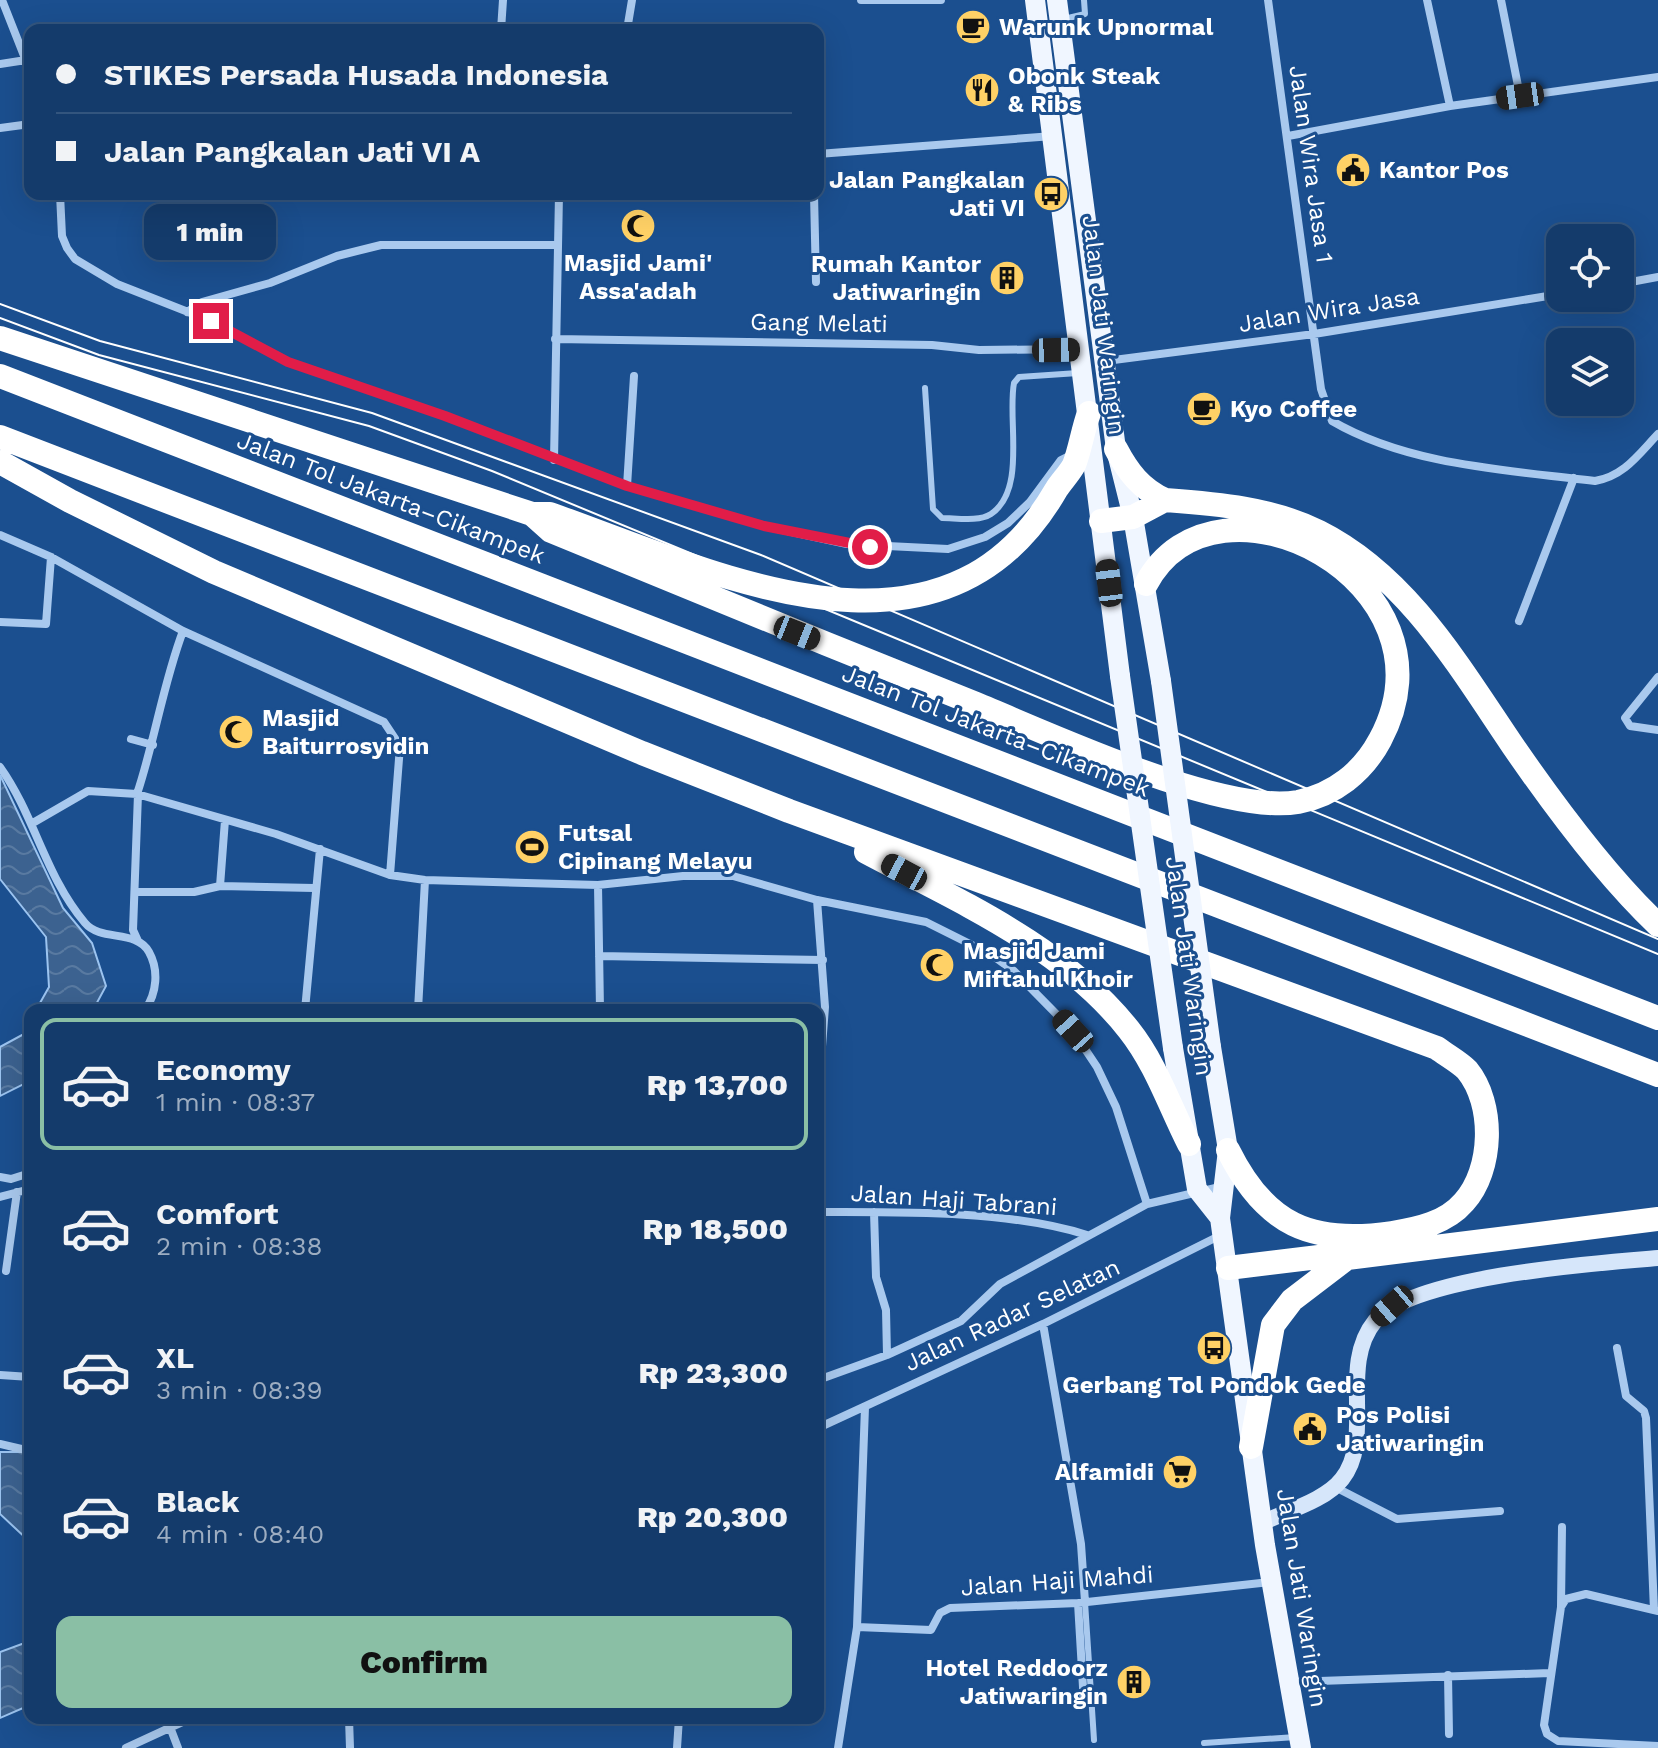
<!DOCTYPE html>
<meta charset="utf-8">
<style>
body{margin:0;font-family:"Work Sans",sans-serif;background:#1d4271;color:#f1f3f6;height:100vh;display:flex;flex-direction:column;font-size:30px;white-space:nowrap}
*{box-sizing:border-box;margin:0}
p{font-size:26px;color:#9dadc1}
.icon{flex:none;width:44px;height:44px;fill:none;stroke:currentColor;stroke-width:2;stroke-linecap:round;stroke-linejoin:round}
.map{position:relative;flex:1;overflow:hidden}
.panel{position:absolute;left:24px;top:1004px;width:800px;height:720px;display:flex;flex-direction:column;background:#143b6b;border-radius:16px;box-shadow:0 8px 32px #0002,0 0 0 2px #33557e}
.panel>*{flex:none}
.hud{position:absolute;left:24px;top:24px;width:800px;height:176px;border-radius:16px;box-shadow:0 8px 32px #0002,0 0 0 2px #33557e;display:grid;align-content:center;height:176px;padding:0 32px;background:#143b6b}
.tools{position:absolute;left:1546px;top:224px;display:grid;gap:16px}
.tools a{display:grid;place-items:center;width:88px;height:88px;border-radius:16px;background:#143b6b;box-shadow:0 8px 32px #0002,0 0 0 2px #33557e;font-size:40px}
.end{position:absolute;width:36px;height:36px;margin:-18px;border:10px solid #e11d48;background:#fff;box-shadow:0 0 0 4px #fff}
.from{border-radius:50%}
.bubble{position:absolute;height:56px;border-radius:16px;background:#143b6b;box-shadow:0 8px 32px #0002,0 0 0 2px #33557e;font-size:26px;font-weight:800;line-height:56px;text-align:center}
.car{position:absolute;width:24px;height:48px;margin:-24px -12px;border-radius:10px;box-shadow:0 0 6px 2px #0007;background:linear-gradient(#222 24%,#8ab4d8 0 40%,#222 0 76%,#8ab4d8 0 86%,#222 0)}
.hud b{display:flex;align-items:center;gap:28px;height:76px;font-size:30px}
.hud b+b{border-top:2px solid #33557e}
.hud i{width:20px;height:20px;background:#f1f3f6}
ul{padding:14px 0 0;list-style:none}
li{display:flex;align-items:center;gap:24px;height:132px;margin:0 16px 12px;padding:0 16px;border:4px solid transparent;border-radius:16px}
li div{flex:1}
li b{display:block;font-size:30px}
li em{font-style:normal;font-weight:800}
li.on{border-color:#8abfa5}
li>.icon{width:72px;height:72px;stroke-width:1.5}
.button{display:flex;gap:16px;margin-top:auto;padding:16px 32px}
.button a{flex:1;height:92px;border-radius:16px;background:#8abfa5;color:#111;font-size:32px;font-weight:800;line-height:92px;text-align:center}
.map>svg:first-child{display:block}
.water{fill:url(#water-waves);stroke:#9cc4f0;stroke-width:2}
.lines{fill:none;stroke-linecap:round;stroke-linejoin:round}
.lane{stroke:#a9c9ee;stroke-width:6}
.street{stroke:#a9c9ee;stroke-width:8}
.secondary{stroke:#d6e6fa;stroke-width:16}
.primary{stroke:#f0f6ff;stroke-width:20}
.highway{stroke:#fff;stroke-width:24}
.tram{stroke:#fff;stroke-width:2}
.primary-bridge{stroke:#f0f6ff;stroke-width:20}
.route{stroke:#e11d48;stroke-width:10}
.labels{text-anchor:middle;dominant-baseline:central;stroke-width:6;stroke-linejoin:round;paint-order:stroke}
.poi-label{font-size:24px;font-weight:bold;fill:#fff;stroke:#1b4f8f;text-anchor:start}
.street-label{font-size:24px;fill:#fff;stroke:#1b4f8f}
</style>
<div class="map">
<svg width="1658" height="1748" viewBox="0 0 1658 1748">
<defs>
<pattern id="water-waves" width="16" height="10" patternUnits="userSpaceOnUse" patternTransform="scale(2)"><rect width="16" height="10" fill="#3c6290"/><path d="M0 5q4-4 8 0t8 0" fill="none" stroke="#597aa1"/></pattern>
</defs>
<rect width="100%" height="100%" fill="#1b4f8f"/>
<path class="water" d="M0,775L63,908L92,943L106,986L93,1010H36L49,987L46,937L0,879Z
M30,1022V1081L0,1096V1047L24,1034Z
M0,1452H30V1542L0,1514Z
M30,1641V1705L0,1718V1652Z"/>
<g class="lines">
<path class="lane" d="M1064,19L1085,14L1084,0
M925,388L933,509L942,518C956,518 979,522 991,514C1027,490 1007,419 1014,383L1019,377L1078,373
M1085,1602L1094,1740
M1204,1743L1296,1737"/>
<path class="street" d="M2,0L30,71
M861,0H941
M1268,0L1321,389L1332,421C1409,466 1509,470 1595,481C1624,476 1638,455 1658,434
M1427,0L1450,106
M1501,0L1520,96
M501,30L503,0
M627,30L632,0
M0,64L26,60
M0,128L30,124
M1288,136L1450,106L1658,77
M818,154L1053,136
M60,194L62,236L67,248L75,259L117,284L211,321L288,362L445,416L627,486L764,526L847,544L948,549L985,537L1008,523L1030,502L1061,460L1071,455
M814,194L816,282
M1620,284L1658,277
M187,312L202,302L270,283L337,256L381,245H558
M555,339L932,345L979,350L1078,349
M1106,361L1314,334L1560,294
M554,460L559,194
M627,486L634,376
M0,535L51,557L183,631L384,722L400,746L390,875
M1519,621L1574,478
M0,622L46,624L51,557
M1658,677L1625,718L1630,726L1658,730
M131,739L153,745
M0,767C35,816 45,876 85,923C101,942 136,929 149,952C159,970 157,993 145,1010
M137,794C155,740 163,684 183,631
M31,824L88,791L137,794L276,834L390,875L425,880L598,885L683,876H733L817,900L926,922L992,955L1014,971L1073,1031L1097,1067L1116,1107L1147,1204
M598,885L600,1010
M220,886L225,820
M135,892H194L220,886L314,888
M817,900L825,1007L818,1099
M138,941L133,930L138,794
M599,956L823,960
M305,1010L320,849
M418,1010L425,880
M0,1177L11,1179L30,1173
M0,1197L30,1189
M818,1212C900,1212 1009,1210 1087,1235
M874,1212L876,1277L886,1310L887,1355
M6,1271L17,1192
M1043,1324L1081,1544L1085,1602
M1617,1348L1626,1396L1644,1411L1646,1418L1654,1610
M0,1375L30,1377
M818,1380L887,1355L961,1321L1000,1284L1147,1204L1224,1186
M818,1428L1043,1324L1221,1235
M0,1444L30,1451
M1335,1487L1397,1519L1500,1511
M1078,1603L1084,1704
M1561,1606L1562,1527
M1658,1611L1586,1594L1566,1599L1561,1607L1544,1725L1547,1734L1558,1741L1658,1746
M857,1627L931,1630L940,1613L950,1608L1078,1603L1270,1582
M1448,1675L1449,1734
M1291,1682L1550,1673
M349,1718L350,1748
M170,1727L178,1748
M126,1748L191,1718
M677,1748L679,1718
M838,1748L857,1627L865,1407"/>
<path class="secondary" d="M1262,1523C1286,1511 1325,1501 1342,1479C1375,1438 1338,1366 1375,1321C1413,1276 1597,1263 1658,1258"/>
<path class="primary" d="M1035,0L1120,676
M1057,0L1116,449L1133,517L1161,681
M1211,1047L1228,1150L1220,1218L1265,1545L1301,1748
M1173,1048L1197,1189L1220,1218"/>
<path class="highway" d="M0,338L532,514H550C712,571 942,688 1056,490C1061,482 1069,474 1074,465C1080,450 1083,429 1089,413
M0,376L1658,1018
M0,437L1658,1075
M1116,449C1128,472 1141,489 1165,500C1218,504 1271,508 1319,532C1407,576 1460,668 1513,746C1553,804 1607,877 1658,925
M0,462L70,501L214,572L642,753L789,811L1437,1048C1446,1055 1459,1062 1467,1070C1495,1104 1493,1170 1464,1202C1446,1223 1418,1229 1392,1233C1311,1245 1265,1225 1228,1150
M532,514L551,531C693,590 834,647 976,704C1052,735 1222,815 1298,802C1334,795 1363,772 1380,740C1465,582 1216,453 1146,584
M1101,521L1133,517L1165,500
M866,852C958,901 1063,946 1129,1030C1156,1064 1170,1107 1189,1144
M1228,1268L1327,1256L1347,1258L1658,1219
M1251,1447L1273,1325L1292,1300L1347,1258"/>
<path class="tram" d="M0,304L100,341L372,413L761,555L1658,939
M0,318L99,355L369,426L492,471L1658,954"/>
<path class="primary-bridge" d="M1120,676L1173,1048
M1161,681L1211,1047"/>
</g>
<g class="lines">
<path class="route" d="M211,321L288,362L445,416L627,486L764,526L870,547"/>
</g>
<defs>
<symbol id="cafe-disc" viewBox="-11 -11 22 22"><circle r="9.5" fill="#ffd166" stroke="#1b4f8f"/><path d="M-5.5-4.5H6V0H3Q3 3.5 0 3.5H-2.5Q-5.5 3.5-5.5 0ZM3-3.2v2h1.7v-2ZM-6 4.5H4V6H-6Z" fill="#111"/></symbol>
<symbol id="restaurant-disc" viewBox="-11 -11 22 22"><circle r="9.5" fill="#ffd166" stroke="#1b4f8f"/><path d="M-5-6h1v4h1v-4h1v4h1v-4h1v5L-1.5 .5V6h-2V.5L-5-1ZM5-6V6H3V1.5H1.5Q1.5-4 5-6Z" fill="#111"/></symbol>
<symbol id="civic-disc" viewBox="-11 -11 22 22"><circle r="9.5" fill="#ffd166" stroke="#1b4f8f"/><path d="M-.6-6.5H3V-4.5H.6V-3L4-1V1h2V6H-6V1h2V-1L-.6-3ZM-1.2 2.5V6h2.4V2.5Z" fill="#111"/></symbol>
<symbol id="bus-disc" viewBox="-11 -11 22 22"><circle r="9.5" fill="#ffd166" stroke="#1b4f8f"/><path d="M-5-6H5V4H4V6H2V4H-2V6H-4V4H-5ZM-3.5-4V0h7V-4ZM-3.5 1.2v1.5H-2V1.2ZM2 1.2v1.5H3.5V1.2Z" fill="#111"/></symbol>
<symbol id="mosque-disc" viewBox="-11 -11 22 22"><circle r="9.5" fill="#ffd166" stroke="#1b4f8f"/><path d="M3.5-4.9A6 6 0 1 0 3.5 4.9A5 5 0 1 1 3.5-4.9Z" fill="#111"/></symbol>
<symbol id="building-disc" viewBox="-11 -11 22 22"><circle r="9.5" fill="#ffd166" stroke="#1b4f8f"/><path d="M-4-6H4V6H1V3H-1V6H-4ZM-2.5-4.3h1.7v1.8h-1.7ZM.8-4.3h1.7v1.8H.8ZM-2.5-1h1.7V.8h-1.7ZM.8-1h1.7V.8H.8Z" fill="#111"/></symbol>
<symbol id="stadium-disc" viewBox="-11 -11 22 22"><circle r="9.5" fill="#ffd166" stroke="#1b4f8f"/><path d="M0-5a6.5 5 0 1 0 0 10a6.5 5 0 1 0 0-10ZM-3.5-1.8h7v3.6h-7Z" fill="#111"/></symbol>
<symbol id="supermarket-disc" viewBox="-11 -11 22 22"><circle r="9.5" fill="#ffd166" stroke="#1b4f8f"/><path d="M-6-5.5h2.5l.6 2H6L4.5 2H-2.5L-4.4-4H-6ZM-1.5 3.2a1.3 1.3 0 1 0 .1 0ZM3 3.2a1.3 1.3 0 1 0 .1 0Z" fill="#111"/></symbol>
</defs>
<g fill-rule="evenodd">
<use href="#cafe-disc" x="953" y="7" width="40" height="40"/>
<use href="#restaurant-disc" x="962" y="70" width="40" height="40"/>
<use href="#civic-disc" x="1333" y="150" width="40" height="40"/>
<use href="#bus-disc" x="1031" y="174" width="40" height="40"/>
<use href="#mosque-disc" x="618" y="206" width="40" height="40"/>
<use href="#building-disc" x="987" y="258" width="40" height="40"/>
<use href="#cafe-disc" x="1184" y="389" width="40" height="40"/>
<use href="#mosque-disc" x="216" y="712" width="40" height="40"/>
<use href="#stadium-disc" x="512" y="827" width="40" height="40"/>
<use href="#mosque-disc" x="917" y="945" width="40" height="40"/>
<use href="#bus-disc" x="1194" y="1328" width="40" height="40"/>
<use href="#civic-disc" x="1290" y="1409" width="40" height="40"/>
<use href="#supermarket-disc" x="1160" y="1452" width="40" height="40"/>
<use href="#building-disc" x="1114" y="1662" width="40" height="40"/>
</g>
<g class="labels">
<g class="poi-label">
<text x="999" y="27">Warunk Upnormal</text>
<text x="1008" y="76">Obonk Steak<tspan x="1008" dy="28">&amp; Ribs</tspan></text>
<text x="1379" y="170">Kantor Pos</text>
<text x="1025" y="180" text-anchor="end">Jalan Pangkalan<tspan x="1025" dy="28">Jati VI</tspan></text>
<text x="638" y="263" text-anchor="middle">Masjid Jami'<tspan x="638" dy="28">Assa'adah</tspan></text>
<text x="981" y="264" text-anchor="end">Rumah Kantor<tspan x="981" dy="28">Jatiwaringin</tspan></text>
<text x="1230" y="409">Kyo Coffee</text>
<text x="262" y="718">Masjid<tspan x="262" dy="28">Baiturrosyidin</tspan></text>
<text x="558" y="833">Futsal<tspan x="558" dy="28">Cipinang Melayu</tspan></text>
<text x="963" y="951">Masjid Jami<tspan x="963" dy="28">Miftahul Khoir</tspan></text>
<text x="1214" y="1385" text-anchor="middle">Gerbang Tol Pondok Gede</text>
<text x="1336" y="1415">Pos Polisi<tspan x="1336" dy="28">Jatiwaringin</tspan></text>
<text x="1154" y="1472" text-anchor="end">Alfamidi</text>
<text x="1108" y="1668" text-anchor="end">Hotel Reddoorz<tspan x="1108" dy="28">Jatiwaringin</tspan></text>
</g>
<g class="street-label">
<text transform="translate(1311 164) rotate(82)">Jalan Wira Jasa 1</text>
<text transform="translate(1329 310) rotate(-9)">Jalan Wira Jasa</text>
<text transform="translate(819 323) rotate(1)">Gang Melati</text>
<text transform="translate(1104 325) rotate(83)">Jalan Jati Waringin</text>
<text transform="translate(391 498) rotate(21)">Jalan Tol Jakarta–Cikampek</text>
<text transform="translate(996 731) rotate(21)">Jalan Tol Jakarta–Cikampek</text>
<text transform="translate(1189 966) rotate(82)">Jalan Jati Waringin</text>
<text transform="translate(954 1200) rotate(4)">Jalan Haji Tabrani</text>
<text transform="translate(1012 1315) rotate(-25)">Jalan Radar Selatan</text>
<text transform="translate(1057 1581) rotate(-4)">Jalan Haji Mahdi</text>
<text transform="translate(1302 1598) rotate(81)">Jalan Jati Waringin</text>
</g>
</g>
</svg>
<div class="tools">
<a><svg class="icon" aria-label="locate" viewBox="0 0 24 24"><circle cx="12" cy="12" r="6"/><path d="M12 2v4M12 18v4M2 12h4M18 12h4"/></svg></a>
<a><svg class="icon" aria-label="layers" viewBox="0 0 24 24"><path d="M12 4l9 5-9 5-9-5zM3 14l9 5 9-5"/></svg></a>
</div>
<i class="end from" style="left:870px;top:547px"></i>
<i class="end" style="left:211px;top:321px"></i>
<div class="bubble" style="left:144px;top:204px;width:132px">1 min</div>
<i class="car" style="left:1520px;top:96px;rotate:262deg"></i>
<i class="car" style="left:1056px;top:350px;rotate:89deg"></i>
<i class="car" style="left:1109px;top:583px;rotate:353deg"></i>
<i class="car" style="left:797px;top:633px;rotate:112deg"></i>
<i class="car" style="left:904px;top:872px;rotate:298deg"></i>
<i class="car" style="left:1073px;top:1031px;rotate:318deg"></i>
<i class="car" style="left:1392px;top:1306px;rotate:229deg"></i>
<div class="hud">
<b><i class="from"></i>STIKES Persada Husada Indonesia</b>
<b><i></i>Jalan Pangkalan Jati VI A</b>
</div>
<section class="panel">
<ul>
<li class="on"><svg class="icon" aria-label="car" viewBox="0 0 24 24"><path d="M5 17H2v-5l4-1 3-4h7l3 4 3 1v5h-3M9 17h6M6 11h13"/><circle cx="7" cy="17" r="2"/><circle cx="17" cy="17" r="2"/></svg><div><b>Economy</b><p>1 min · 08:37</p></div><em>Rp 13,700</em></li>
<li><svg class="icon" aria-label="car" viewBox="0 0 24 24"><path d="M5 17H2v-5l4-1 3-4h7l3 4 3 1v5h-3M9 17h6M6 11h13"/><circle cx="7" cy="17" r="2"/><circle cx="17" cy="17" r="2"/></svg><div><b>Comfort</b><p>2 min · 08:38</p></div><em>Rp 18,500</em></li>
<li><svg class="icon" aria-label="car" viewBox="0 0 24 24"><path d="M5 17H2v-5l4-1 3-4h7l3 4 3 1v5h-3M9 17h6M6 11h13"/><circle cx="7" cy="17" r="2"/><circle cx="17" cy="17" r="2"/></svg><div><b>XL</b><p>3 min · 08:39</p></div><em>Rp 23,300</em></li>
<li><svg class="icon" aria-label="car" viewBox="0 0 24 24"><path d="M5 17H2v-5l4-1 3-4h7l3 4 3 1v5h-3M9 17h6M6 11h13"/><circle cx="7" cy="17" r="2"/><circle cx="17" cy="17" r="2"/></svg><div><b>Black</b><p>4 min · 08:40</p></div><em>Rp 20,300</em></li>
</ul>
<div class="button"><a>Confirm</a></div>
</section>
</div>
